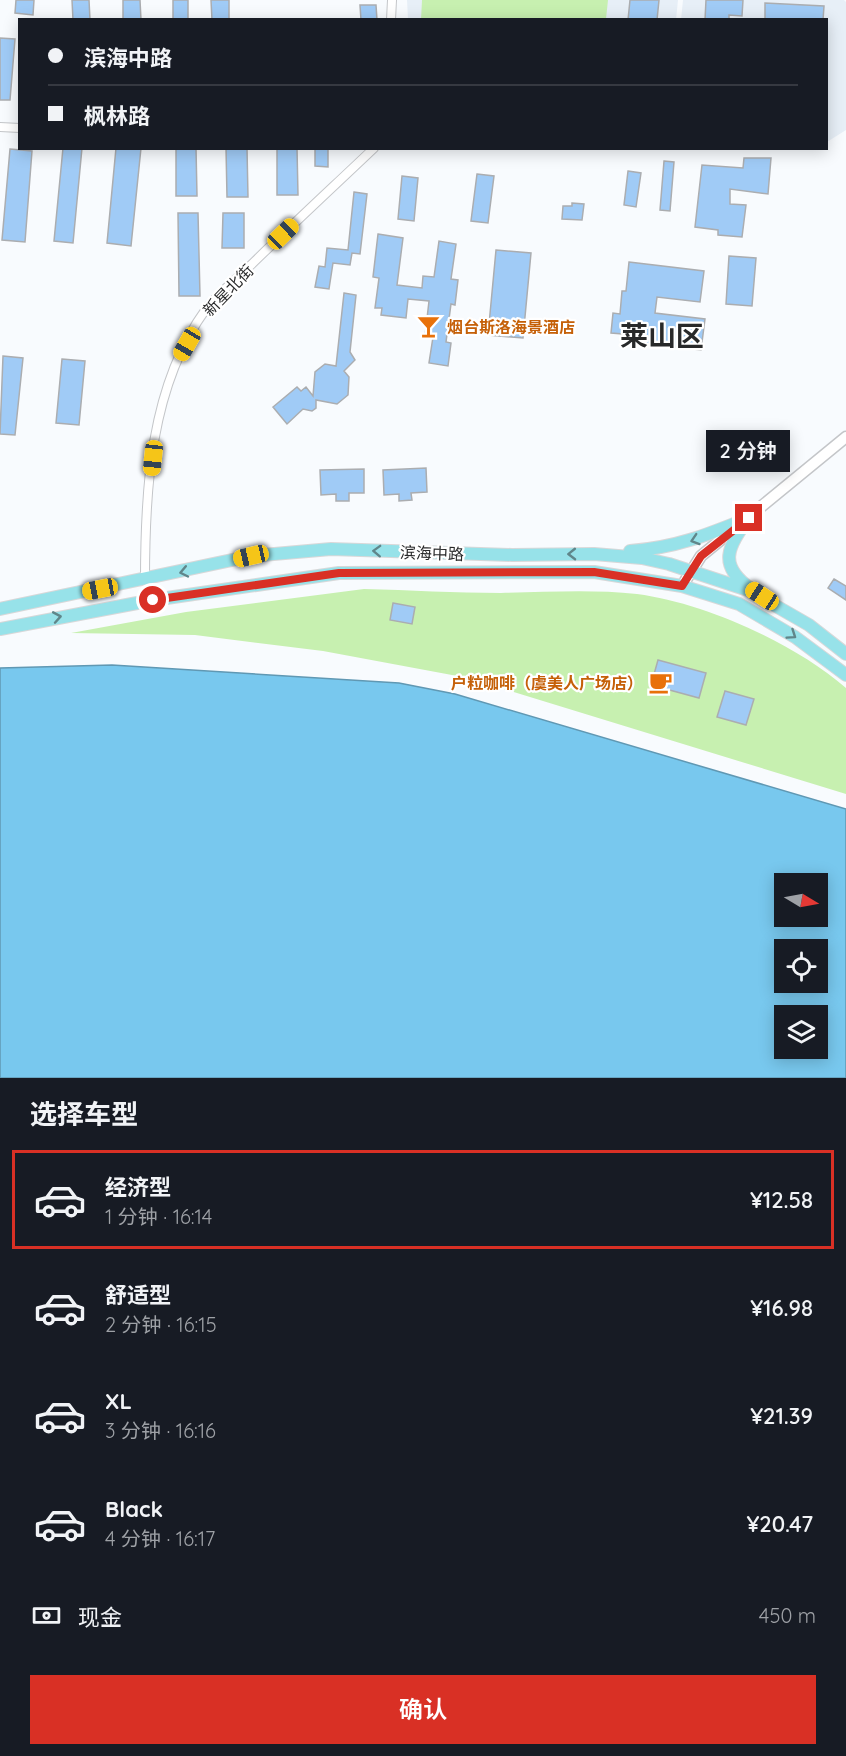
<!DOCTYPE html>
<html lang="zh">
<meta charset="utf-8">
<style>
body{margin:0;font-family:Quicksand,"Noto Sans SC",sans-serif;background:#242831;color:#f1f3f6;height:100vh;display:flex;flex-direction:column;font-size:22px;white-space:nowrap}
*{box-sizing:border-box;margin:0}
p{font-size:20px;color:#9ea1a6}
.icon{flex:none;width:33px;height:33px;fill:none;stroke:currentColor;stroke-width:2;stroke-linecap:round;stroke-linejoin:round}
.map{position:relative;height:1078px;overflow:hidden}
.panel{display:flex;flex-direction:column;background:#171b24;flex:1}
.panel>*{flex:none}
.top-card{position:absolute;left:18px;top:18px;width:810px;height:132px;border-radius:0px;box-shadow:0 3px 15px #0003;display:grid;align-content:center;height:132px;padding:0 30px;background:#171b24}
.needle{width:39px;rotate:100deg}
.buttons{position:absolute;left:774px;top:873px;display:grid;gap:12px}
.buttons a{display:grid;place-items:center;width:54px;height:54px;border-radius:0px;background:#171b24;box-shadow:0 3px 15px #0003;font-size:30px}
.end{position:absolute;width:27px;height:27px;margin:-14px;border:8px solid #d93025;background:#fff;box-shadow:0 0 0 3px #fff}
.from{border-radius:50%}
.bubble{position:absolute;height:42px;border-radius:0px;background:#171b24;box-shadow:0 3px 15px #0003;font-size:20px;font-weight:600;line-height:42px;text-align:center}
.car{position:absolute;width:18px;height:36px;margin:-18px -9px;border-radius:8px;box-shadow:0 0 4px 2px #0007;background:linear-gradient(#f5c518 24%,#345 0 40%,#f5c518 0 76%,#345 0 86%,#f5c518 0)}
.top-card b{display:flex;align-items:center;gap:21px;height:57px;font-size:22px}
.top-card b+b{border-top:2px solid #363941}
.top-card i{width:15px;height:15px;background:#f1f3f6}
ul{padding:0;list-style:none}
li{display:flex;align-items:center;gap:18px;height:99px;margin:0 12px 9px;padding:0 18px;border:3px solid transparent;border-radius:0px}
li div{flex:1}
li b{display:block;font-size:22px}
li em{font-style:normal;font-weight:600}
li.current{border-color:#d93025}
li>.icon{width:54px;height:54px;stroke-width:1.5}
h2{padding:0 30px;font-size:27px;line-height:72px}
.pay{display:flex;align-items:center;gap:15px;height:66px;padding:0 30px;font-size:22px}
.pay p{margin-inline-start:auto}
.cta{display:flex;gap:12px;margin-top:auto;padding:12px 30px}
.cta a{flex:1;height:69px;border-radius:0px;background:#d93025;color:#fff;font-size:24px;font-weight:600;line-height:69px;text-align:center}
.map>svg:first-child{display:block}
.built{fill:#e7eff7}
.green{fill:#c7f0b0}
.water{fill:#78c8ee;stroke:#6098b3;stroke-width:1.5;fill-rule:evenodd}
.building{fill:#a0cbf6;stroke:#abadb0;stroke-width:1.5}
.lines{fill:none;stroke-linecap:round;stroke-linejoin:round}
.minor-casing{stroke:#c4c6c9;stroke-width:10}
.tertiary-casing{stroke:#c4c6c9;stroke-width:13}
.primary-casing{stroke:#d8d8d9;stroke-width:14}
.minor{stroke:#fff;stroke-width:8}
.tertiary{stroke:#fff;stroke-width:10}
.primary{stroke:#97e2e9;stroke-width:12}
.oneway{stroke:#60868a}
.route{stroke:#d93025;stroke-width:8}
.labels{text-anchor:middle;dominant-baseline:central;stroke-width:4.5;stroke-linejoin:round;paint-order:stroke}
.street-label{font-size:16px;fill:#28292a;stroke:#fff}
.food-label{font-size:16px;font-weight:bold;fill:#c56008;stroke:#fff;text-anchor:start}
.town-label{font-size:28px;font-weight:bold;fill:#28292a;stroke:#fff}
</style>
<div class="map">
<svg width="846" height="1078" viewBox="0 0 846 1078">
<rect width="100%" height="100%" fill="#f8fbfe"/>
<path class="built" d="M407,0H678L676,20L408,19Z
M683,0H844L846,2V130L827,142L826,20H681Z"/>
<path class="green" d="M422,0H608L606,19L421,20Z
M364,589C410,590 455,593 501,593C546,592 592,589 637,594C705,603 794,643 846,688V794L468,678L323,651L195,635L71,633L186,612Z"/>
<path class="water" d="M112,665L399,683L455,694L846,809V1078H0V668ZM784,884H818V916H784ZM784,950H818V982H784ZM784,1016H818V1048H784Z"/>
<path class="building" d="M16,0H34L33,15L15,13Z
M72,0H89L90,20H73Z
M123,0H140L141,20H123Z
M173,0H188V20H173Z
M211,0H229V20H212Z
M630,0H659L657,20H628Z
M706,0H743L742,16L729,15V20H705Z
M765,3L824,6L823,20H765Z
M360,5H376L377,20H361Z
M0,38L15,39L10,100H0Z
M63,148H82L73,243L54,241Z
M116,148H141L131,246L107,243Z
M176,148H196L197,196H176Z
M226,148H247L248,197H227Z
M277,148H297L298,195H277Z
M315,148H328V167L315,166Z
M10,149L32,151L25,242L2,240Z
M744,158H771L768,194L730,189V204L746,205L742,237L718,235V230L695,227L702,165L743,168Z
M664,161L674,162L670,211L660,210Z
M628,171L641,173L636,207L624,205Z
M477,174L494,176L488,223L471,221Z
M402,176L418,178L414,221L398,219Z
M354,192L367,194L360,254L352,253L350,265L333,263L329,289L315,287L319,266L325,267L327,248L348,250Z
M572,203L584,204L582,220L562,219L563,206H572Z
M178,213H198L200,296H179Z
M223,213H244V248H222Z
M378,234L403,238L397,285L422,288L423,276L434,277L439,241L456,244L451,279L458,280L455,305L451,304L446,342L451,343L448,366L429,363L433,337L425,336L429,301L408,299L406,318L381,315L382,308H375L379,278L373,277Z
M496,250L531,253L523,338L488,335Z
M729,256L756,258L752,306L726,304Z
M629,262L704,271L700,302L657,297L655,313L705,319L701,350L622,341L623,334L611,333L613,313L620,314L622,291H626Z
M344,293L356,295L350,352L355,360L344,371L349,377L348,395L337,404L316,400V408L312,411L303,409L287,424L273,407L297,387L301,391L306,387L313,396L315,372L325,364L336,366Z
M3,356L23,358L15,435L0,434Z
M62,359L85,361L79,425L56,423Z
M426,468L427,492L411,493L412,500L399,501V494L384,495L383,470Z
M364,469V493H349V501H336V494L321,495L320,470Z
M834,579L846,586V600L828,588Z
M393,603L415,607L412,624L390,620Z
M658,660L706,673L699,698L651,685Z
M725,691L754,699L746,725L717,717Z"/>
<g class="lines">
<defs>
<path id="minor" d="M391,20L392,0
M0,127L20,128
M145,580C145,489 150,386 206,309C219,292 239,277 255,261C294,223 334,186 374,148"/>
<path id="tertiary" d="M682,586L701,556L846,437"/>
<path id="primary" d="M748,519C728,547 717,565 751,589
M630,551C675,548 707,535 749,518
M0,609L251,556L331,549L512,555L594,554L642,558L669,564L748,590L809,625L846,654
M0,629L153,600L339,573L594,572L682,586L739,604L795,637L846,675"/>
</defs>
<use href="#minor" class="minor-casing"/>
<use href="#tertiary" class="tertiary-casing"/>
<use href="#primary" class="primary-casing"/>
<use href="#minor" class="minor"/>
<use href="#tertiary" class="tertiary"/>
<use href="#primary" class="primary"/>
</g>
<defs><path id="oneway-chevron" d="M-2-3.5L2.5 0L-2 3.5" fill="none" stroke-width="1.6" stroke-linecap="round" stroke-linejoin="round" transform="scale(1.5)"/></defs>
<g class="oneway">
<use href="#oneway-chevron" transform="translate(695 540) rotate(162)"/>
<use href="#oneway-chevron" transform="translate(377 551) rotate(-178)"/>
<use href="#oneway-chevron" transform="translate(572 554) rotate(179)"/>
<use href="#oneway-chevron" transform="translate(184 572) rotate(168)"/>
<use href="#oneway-chevron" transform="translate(57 617) rotate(-10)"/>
<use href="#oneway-chevron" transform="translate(792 635) rotate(34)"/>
</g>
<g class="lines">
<path class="route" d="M153,600L339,573L594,572L682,586L701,556L749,518"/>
</g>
<defs>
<symbol id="bar-bare" viewBox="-9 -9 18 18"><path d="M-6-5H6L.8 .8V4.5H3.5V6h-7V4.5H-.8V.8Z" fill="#e8710a" stroke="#fff" stroke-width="2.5" paint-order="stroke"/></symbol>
<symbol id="cafe-bare" viewBox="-9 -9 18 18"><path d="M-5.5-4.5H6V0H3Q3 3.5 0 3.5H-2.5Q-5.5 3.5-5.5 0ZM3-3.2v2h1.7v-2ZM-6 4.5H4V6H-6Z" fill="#e8710a" stroke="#fff" stroke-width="2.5" paint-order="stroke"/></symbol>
</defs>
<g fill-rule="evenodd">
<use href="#bar-bare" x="412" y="310" width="33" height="33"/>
<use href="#cafe-bare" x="644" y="666" width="33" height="33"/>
</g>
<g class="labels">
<g class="street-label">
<text transform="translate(228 290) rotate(-46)">新星北街</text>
<text transform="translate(432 553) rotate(2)">滨海中路</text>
</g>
<g class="food-label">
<text x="447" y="327">烟台斯洛海景酒店</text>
<text x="643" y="683" text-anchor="end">户粒咖啡（虞美人广场店）</text>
</g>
<g class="town-label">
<text x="662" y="335">莱山区</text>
</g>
</g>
</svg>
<div class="buttons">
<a><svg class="needle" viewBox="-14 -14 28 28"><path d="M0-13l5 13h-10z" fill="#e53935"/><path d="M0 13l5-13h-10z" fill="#9ea1a6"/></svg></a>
<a><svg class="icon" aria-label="locate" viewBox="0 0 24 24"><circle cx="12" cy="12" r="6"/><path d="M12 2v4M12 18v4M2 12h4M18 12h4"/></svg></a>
<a><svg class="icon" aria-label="layers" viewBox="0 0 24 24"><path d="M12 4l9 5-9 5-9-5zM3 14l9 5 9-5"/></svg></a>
</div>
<i class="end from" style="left:153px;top:600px"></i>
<i class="end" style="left:749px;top:518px"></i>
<div class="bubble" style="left:706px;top:430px;width:84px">2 分钟</div>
<i class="car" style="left:283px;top:234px;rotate:46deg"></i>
<i class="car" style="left:187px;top:344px;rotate:210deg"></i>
<i class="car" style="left:153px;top:458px;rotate:186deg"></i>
<i class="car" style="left:251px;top:556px;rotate:257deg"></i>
<i class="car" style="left:100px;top:589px;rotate:259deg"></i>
<i class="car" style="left:762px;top:596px;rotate:303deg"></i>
<div class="top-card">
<b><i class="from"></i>滨海中路</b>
<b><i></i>枫林路</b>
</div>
</div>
<section class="panel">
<h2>选择车型</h2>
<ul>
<li class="current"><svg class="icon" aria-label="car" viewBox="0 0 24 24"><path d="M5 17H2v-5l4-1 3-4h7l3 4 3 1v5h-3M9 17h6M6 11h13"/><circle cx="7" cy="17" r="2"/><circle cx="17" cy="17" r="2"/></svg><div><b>经济型</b><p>1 分钟 · 16:14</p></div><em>¥12.58</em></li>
<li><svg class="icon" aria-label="car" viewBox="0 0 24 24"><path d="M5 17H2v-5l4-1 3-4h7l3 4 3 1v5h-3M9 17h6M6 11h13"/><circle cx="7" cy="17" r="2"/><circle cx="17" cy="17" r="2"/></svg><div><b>舒适型</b><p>2 分钟 · 16:15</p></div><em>¥16.98</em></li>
<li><svg class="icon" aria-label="car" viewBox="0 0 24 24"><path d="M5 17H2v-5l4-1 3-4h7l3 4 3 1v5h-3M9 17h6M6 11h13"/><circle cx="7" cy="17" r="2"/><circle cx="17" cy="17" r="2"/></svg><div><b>XL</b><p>3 分钟 · 16:16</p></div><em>¥21.39</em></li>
<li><svg class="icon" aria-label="car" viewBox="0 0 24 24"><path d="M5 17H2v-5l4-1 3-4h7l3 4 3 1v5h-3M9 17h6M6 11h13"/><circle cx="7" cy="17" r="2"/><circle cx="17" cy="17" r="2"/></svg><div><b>Black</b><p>4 分钟 · 16:17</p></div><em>¥20.47</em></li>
</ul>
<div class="pay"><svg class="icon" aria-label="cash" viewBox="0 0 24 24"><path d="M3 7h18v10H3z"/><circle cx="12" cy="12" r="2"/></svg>现金<p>450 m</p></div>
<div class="cta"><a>确认</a></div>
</section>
